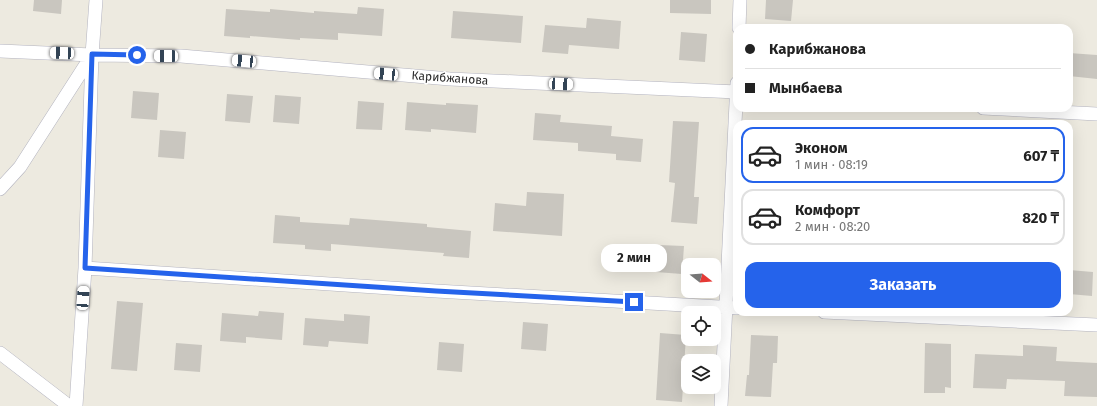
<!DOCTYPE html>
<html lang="ru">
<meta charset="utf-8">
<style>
body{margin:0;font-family:"Fira Sans",sans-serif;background:#f6f6f6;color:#222;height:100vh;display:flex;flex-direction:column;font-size:15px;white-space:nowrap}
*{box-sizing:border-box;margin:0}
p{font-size:13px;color:#767676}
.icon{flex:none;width:22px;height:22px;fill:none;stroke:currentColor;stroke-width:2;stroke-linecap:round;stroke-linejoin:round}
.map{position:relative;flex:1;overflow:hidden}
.sheet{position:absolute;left:733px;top:120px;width:340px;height:196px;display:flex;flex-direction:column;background:#fff;border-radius:12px;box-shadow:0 4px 16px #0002}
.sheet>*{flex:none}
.top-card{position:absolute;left:733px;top:24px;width:340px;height:88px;border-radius:12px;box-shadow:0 4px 16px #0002;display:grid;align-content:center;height:88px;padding:0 12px;background:#fff}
.needle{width:26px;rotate:107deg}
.buttons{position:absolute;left:681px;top:258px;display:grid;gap:8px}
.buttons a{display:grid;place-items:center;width:40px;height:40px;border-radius:8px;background:#fff;box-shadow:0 4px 16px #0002;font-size:20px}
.end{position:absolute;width:18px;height:18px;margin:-9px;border:5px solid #2563eb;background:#fff;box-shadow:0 0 0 2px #fff}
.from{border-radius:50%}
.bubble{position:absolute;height:28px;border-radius:12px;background:#fff;box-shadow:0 4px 16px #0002;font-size:13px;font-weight:700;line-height:28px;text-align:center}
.car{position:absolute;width:12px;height:24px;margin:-12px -6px;border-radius:5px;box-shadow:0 0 3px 1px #0007;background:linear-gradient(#fff 24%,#345 0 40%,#fff 0 76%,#345 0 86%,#fff 0)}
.top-card b{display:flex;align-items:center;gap:14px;height:38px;font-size:15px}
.top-card b+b{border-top:1px solid #e0e0e0}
.top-card i{width:10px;height:10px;background:#222}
ul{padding:7px 0 0;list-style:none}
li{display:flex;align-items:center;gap:12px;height:56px;margin:0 8px 6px;padding:0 4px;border:2px solid #e0e0e0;border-radius:12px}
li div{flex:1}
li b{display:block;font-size:15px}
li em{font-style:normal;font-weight:700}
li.selected{border-color:#2563eb}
li>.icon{width:36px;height:36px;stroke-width:1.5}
.action{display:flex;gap:8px;margin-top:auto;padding:8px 12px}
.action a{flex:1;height:46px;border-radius:12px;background:#2563eb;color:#fff;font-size:16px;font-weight:700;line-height:46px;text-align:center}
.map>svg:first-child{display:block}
.building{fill:#c9c6bf}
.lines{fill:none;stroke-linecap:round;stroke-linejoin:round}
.minor-casing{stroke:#b3b3bf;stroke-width:14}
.minor{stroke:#fff;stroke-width:13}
.route{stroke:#2563eb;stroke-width:5}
.labels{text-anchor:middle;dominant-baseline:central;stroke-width:3;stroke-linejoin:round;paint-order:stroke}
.street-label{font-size:12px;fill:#2d2d2d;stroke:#fff}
</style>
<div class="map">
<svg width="1097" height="406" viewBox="0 0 1097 406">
<rect width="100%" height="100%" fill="#edeae0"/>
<path class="building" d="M34,0H62L61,14L33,11Z
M670,0H711V14L670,13Z
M766,0H793L791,21L765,19Z
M358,7L384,9L382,36L338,33V40L300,38V40L250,36V38L224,36L226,9L270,12V9L314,13V11L357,14Z
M453,11L523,16L521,43L451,38Z
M587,18L621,21L619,49L569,45L568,54L542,52L545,25L586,28Z
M681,32L707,34L705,62L679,60Z
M1069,53L1097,55V79L1069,76Z
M133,91L159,93L157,120L131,118Z
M227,94L253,96L250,123L225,121Z
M275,95L301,97L299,124L273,122Z
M358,101L384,103L382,130L356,129Z
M407,102L446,105V103L478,105L476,133L431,129V132L405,130Z
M535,113L561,115L560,122L612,126L611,136L643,139L641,162L616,160V154L578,151V143L533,140Z
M673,121L699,122L694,197H699L697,224L671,222L675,183L669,182Z
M160,130L186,132L184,159L158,157Z
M527,192L564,194L562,236L493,231L495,203L526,206Z
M275,215L300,217V222L349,225L350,218L427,224V227L471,231L469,258L443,256L444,253L331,244V251L305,249V245L273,243Z
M659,245L684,246L682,274L656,272Z
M1069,270L1093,272L1092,296L1069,294Z
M117,301L143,303L137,371L111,369Z
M259,311L284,313L282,340L246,337V343L220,341L222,313L258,316Z
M344,314L370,316L368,344L329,341L328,347L303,345L305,318L344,321Z
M523,322L548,324L546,351L521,349Z
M660,333L686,335L682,402L656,400Z
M751,335L778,336L777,363H773L771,397L745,396L747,375H749Z
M439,342L464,344L462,372L437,370Z
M176,343L202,345L200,372L174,370Z
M925,343L951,344V388L945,387V393H924Z
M1023,345L1057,347L1056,361L1097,363V397L1064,396L1065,381L1007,379L1006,389L973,388L975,354L1023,356Z"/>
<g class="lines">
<defs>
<path id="minor" d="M739,28L740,0
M0,51L92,55L181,56L450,79L737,92
M983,108L1097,114
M0,189L20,167L92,55
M85,268L436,291L737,308
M824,312L1097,325
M0,353L69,406
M76,406L85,268L92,55L96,0
M721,406L737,83"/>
</defs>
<use href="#minor" class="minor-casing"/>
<use href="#minor" class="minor"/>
</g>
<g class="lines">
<path class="route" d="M137,55L92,54L85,268L436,291L634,302"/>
</g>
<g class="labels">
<g class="street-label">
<text transform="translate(450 78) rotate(4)">Карибжанова</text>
</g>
</g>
</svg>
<div class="buttons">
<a><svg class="needle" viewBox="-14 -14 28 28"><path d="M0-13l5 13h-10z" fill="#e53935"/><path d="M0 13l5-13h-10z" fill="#767676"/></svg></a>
<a><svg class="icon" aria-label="locate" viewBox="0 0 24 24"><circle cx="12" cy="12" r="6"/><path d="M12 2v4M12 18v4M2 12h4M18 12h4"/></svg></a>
<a><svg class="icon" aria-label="layers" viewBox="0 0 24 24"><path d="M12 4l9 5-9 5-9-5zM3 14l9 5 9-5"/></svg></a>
</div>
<i class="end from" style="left:137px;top:55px"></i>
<i class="end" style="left:634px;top:302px"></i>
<div class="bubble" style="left:601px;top:244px;width:66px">2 мин</div>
<i class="car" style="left:62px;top:53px;rotate:272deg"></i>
<i class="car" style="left:166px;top:56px;rotate:271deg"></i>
<i class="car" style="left:244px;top:61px;rotate:275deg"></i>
<i class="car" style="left:386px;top:74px;rotate:275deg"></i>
<i class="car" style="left:561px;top:84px;rotate:93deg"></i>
<i class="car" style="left:83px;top:298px;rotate:4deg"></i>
<div class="top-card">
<b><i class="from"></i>Карибжанова</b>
<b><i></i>Мынбаева</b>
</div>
<section class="sheet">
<ul>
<li class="selected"><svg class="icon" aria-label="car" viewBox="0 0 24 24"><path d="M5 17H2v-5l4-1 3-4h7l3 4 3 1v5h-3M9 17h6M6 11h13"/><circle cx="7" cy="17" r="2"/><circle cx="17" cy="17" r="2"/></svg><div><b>Эконом</b><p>1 мин · 08:19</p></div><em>607 ₸</em></li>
<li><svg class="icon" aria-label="car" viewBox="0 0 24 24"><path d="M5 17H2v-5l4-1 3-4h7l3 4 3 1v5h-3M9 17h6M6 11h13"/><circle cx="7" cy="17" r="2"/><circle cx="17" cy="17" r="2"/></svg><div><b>Комфорт</b><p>2 мин · 08:20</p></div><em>820 ₸</em></li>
</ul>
<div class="action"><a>Заказать</a></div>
</section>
</div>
